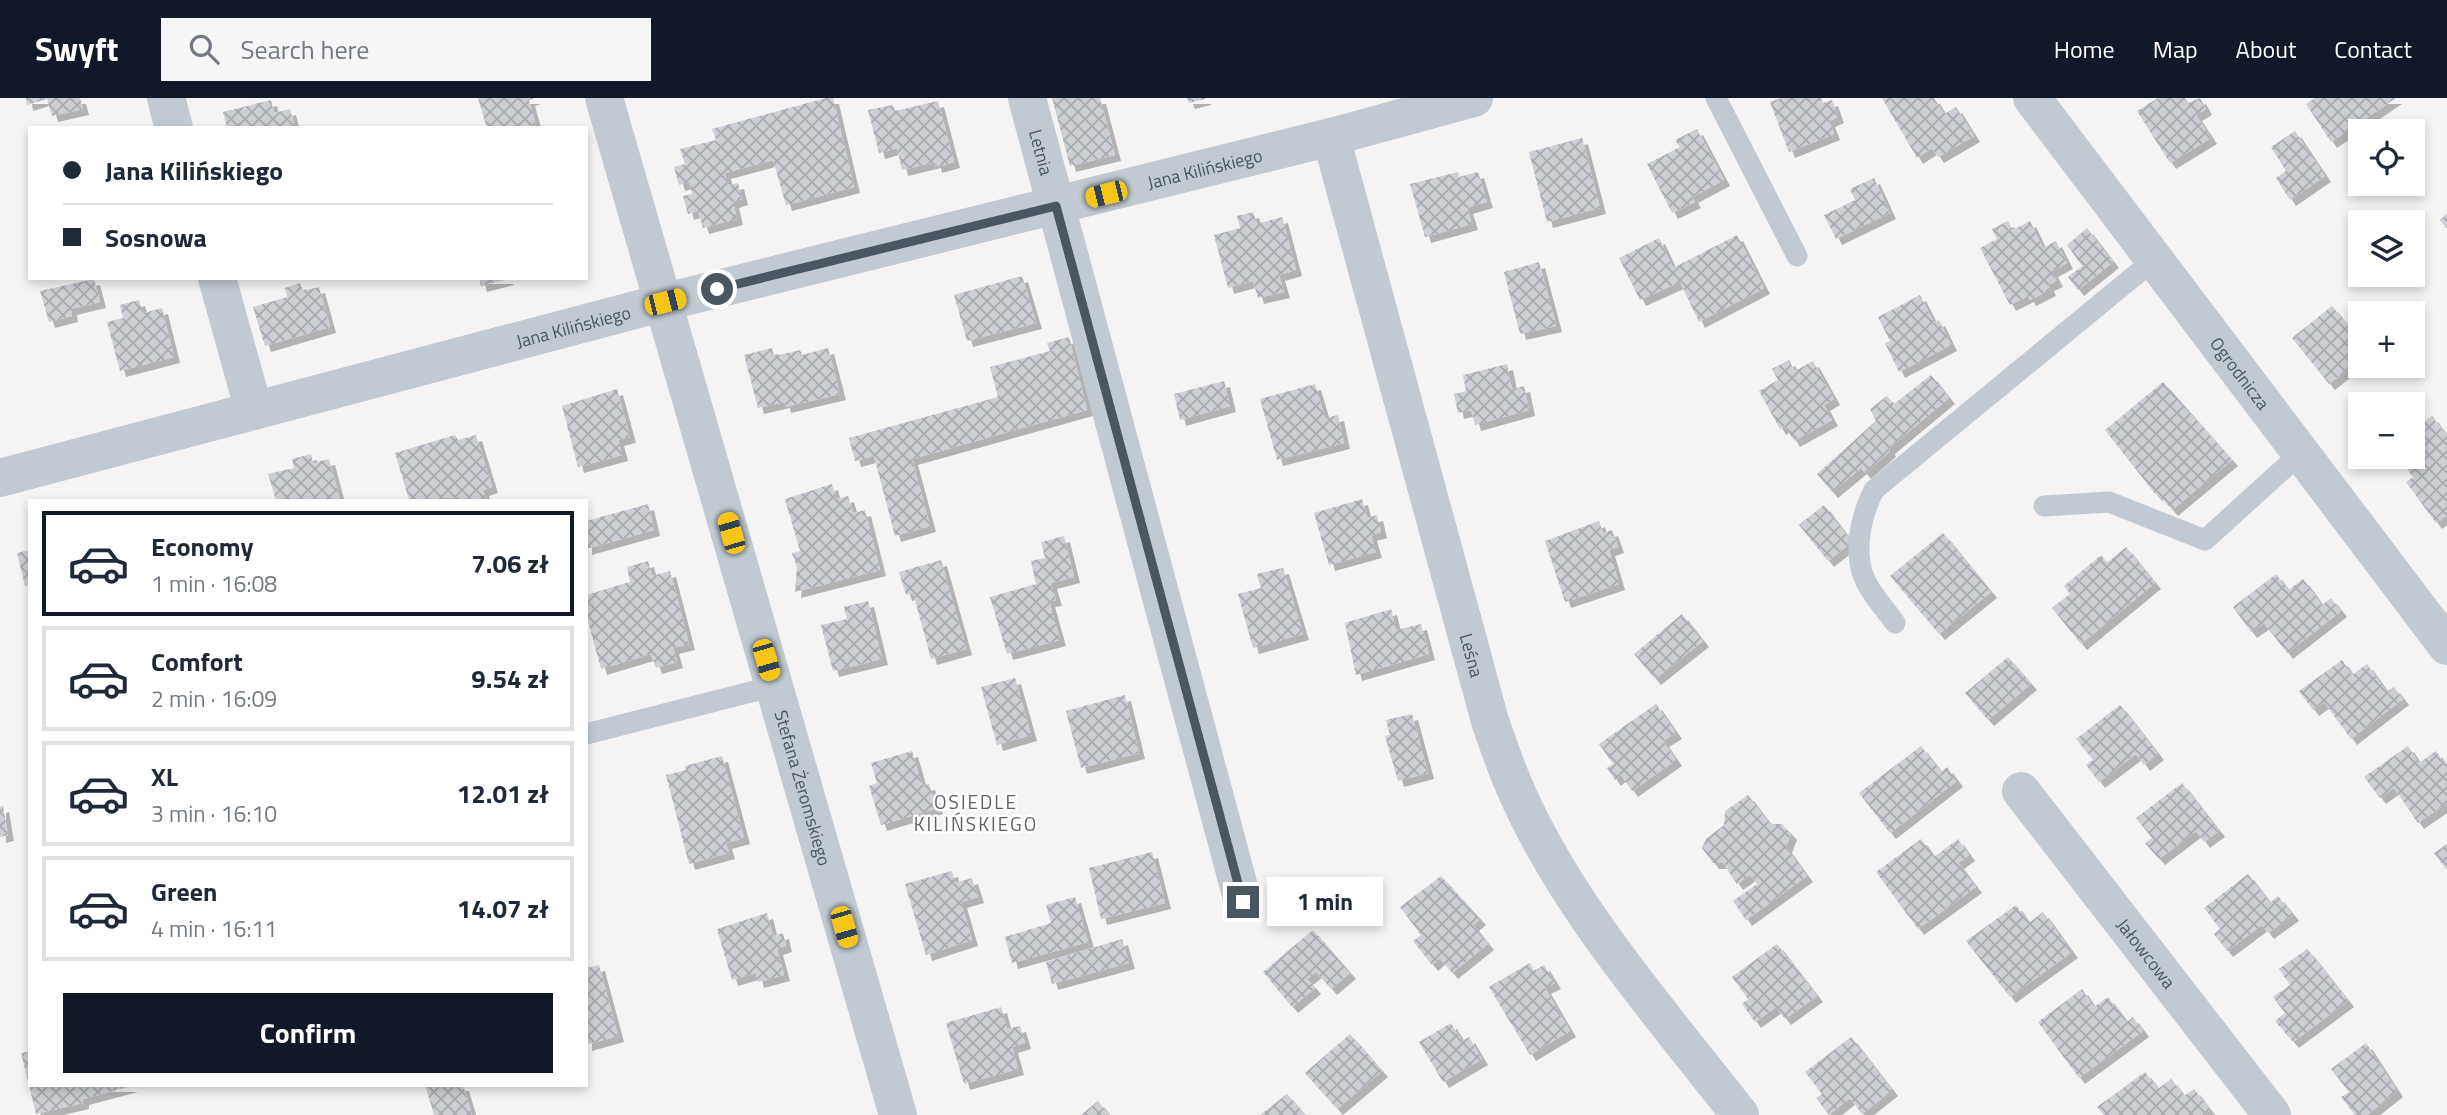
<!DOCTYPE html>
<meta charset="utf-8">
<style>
body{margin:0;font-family:"Titillium Web",sans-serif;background:#f6f6f7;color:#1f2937;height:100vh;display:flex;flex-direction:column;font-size:26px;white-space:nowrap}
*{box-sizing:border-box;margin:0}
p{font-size:23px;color:#747a83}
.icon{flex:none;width:38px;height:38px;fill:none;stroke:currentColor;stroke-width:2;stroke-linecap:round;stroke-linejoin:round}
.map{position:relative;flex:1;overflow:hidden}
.drawer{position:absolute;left:28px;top:401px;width:560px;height:588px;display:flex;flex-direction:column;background:#fff;border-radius:0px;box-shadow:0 4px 10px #0003}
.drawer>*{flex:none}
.top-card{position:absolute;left:28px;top:28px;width:560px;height:154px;border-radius:0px;box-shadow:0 4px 10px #0003;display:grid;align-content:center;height:154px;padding:0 35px;background:#fff}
.buttons{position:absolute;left:2348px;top:21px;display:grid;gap:14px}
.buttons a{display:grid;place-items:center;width:77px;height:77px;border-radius:0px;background:#fff;box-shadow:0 4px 10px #0003;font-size:35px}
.end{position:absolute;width:32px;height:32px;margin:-16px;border:9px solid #4a5661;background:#fff;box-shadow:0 0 0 4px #fff}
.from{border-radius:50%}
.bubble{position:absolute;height:49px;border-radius:0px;background:#fff;box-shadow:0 4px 10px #0003;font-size:23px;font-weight:700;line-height:49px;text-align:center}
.car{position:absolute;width:21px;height:42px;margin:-21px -10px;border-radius:9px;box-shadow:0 0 5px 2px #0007;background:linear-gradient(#f5c518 24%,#345 0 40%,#f5c518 0 76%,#345 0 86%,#f5c518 0)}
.top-card b{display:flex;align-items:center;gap:24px;height:66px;font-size:26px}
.top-card b+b{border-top:2px solid #e0e1e3}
.top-card i{width:18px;height:18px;background:#1f2937}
ul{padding:12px 0 0;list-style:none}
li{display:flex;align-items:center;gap:21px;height:105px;margin:0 14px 10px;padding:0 21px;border:4px solid #e0e1e3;border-radius:0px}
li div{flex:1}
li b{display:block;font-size:26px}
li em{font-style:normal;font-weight:700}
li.on{border-color:#111827}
li>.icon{width:63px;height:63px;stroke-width:1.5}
.action{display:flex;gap:14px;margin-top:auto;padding:14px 35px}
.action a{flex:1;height:80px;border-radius:0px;background:#111827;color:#fff;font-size:28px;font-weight:700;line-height:80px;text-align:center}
header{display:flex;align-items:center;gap:42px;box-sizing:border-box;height:98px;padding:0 35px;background:#111827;color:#fff}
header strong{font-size:33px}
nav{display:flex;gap:38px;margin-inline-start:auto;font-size:24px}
.search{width:490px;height:63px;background:#f6f6f7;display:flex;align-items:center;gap:18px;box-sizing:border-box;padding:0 24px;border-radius:0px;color:#747a83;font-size:26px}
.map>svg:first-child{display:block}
.building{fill:url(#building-cross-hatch);filter:url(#shadow)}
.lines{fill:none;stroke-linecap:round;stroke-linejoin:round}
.service{stroke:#c1cad2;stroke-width:21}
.minor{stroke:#c1cad2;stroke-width:38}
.route{stroke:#4a5661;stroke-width:9}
.labels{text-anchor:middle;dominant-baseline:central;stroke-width:5;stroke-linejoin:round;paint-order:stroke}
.street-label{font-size:18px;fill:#4a5661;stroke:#fff}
.neighbourhood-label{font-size:19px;letter-spacing:2px;fill:#5f6368;stroke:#fff}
</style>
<header>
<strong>Swyft</strong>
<div class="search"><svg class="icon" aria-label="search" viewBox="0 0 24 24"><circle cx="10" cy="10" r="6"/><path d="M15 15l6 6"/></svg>Search here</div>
<nav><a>Home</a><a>Map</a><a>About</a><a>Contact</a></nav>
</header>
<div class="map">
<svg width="2447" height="1017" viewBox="0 0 2447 1017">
<defs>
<pattern id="building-cross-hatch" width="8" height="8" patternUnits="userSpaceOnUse" patternTransform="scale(1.75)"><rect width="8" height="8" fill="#cdcfd5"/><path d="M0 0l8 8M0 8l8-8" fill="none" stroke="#a8abb0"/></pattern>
<filter id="shadow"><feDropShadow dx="6" dy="6" stdDeviation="0" flood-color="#0004"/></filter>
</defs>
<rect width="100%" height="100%" fill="#f5f3f3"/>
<path class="building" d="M26,0H80L83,11L52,18L47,1L27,7Z
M478,0H535L529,2L536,27L487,30Z
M826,0H833L854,89L786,107L773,62L725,75L728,87L738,85L742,101L733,104L737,121L703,130L698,113L688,116L683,98L692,96L690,84L679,87L674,69L685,66L680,51L716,42L712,31Z
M1052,0H1100L1115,57L1070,68Z
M1187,0H1205V1L1189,5Z
M1781,0H1821L1823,5L1832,2L1838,19L1829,23L1834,36L1789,54L1770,4Z
M1882,0H1934L1944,16L1956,9L1974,38L1938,59L1932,50L1917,60Z
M2158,0H2185L2188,5L2200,0L2206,11L2196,17L2211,40L2170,65L2137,13Z
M2315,0H2396L2331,44L2306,6Z
M271,2L274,15L290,11L295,30H227L223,14Z
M938,3L954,64L936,69L935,64L902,72L897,50L879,55L868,12L893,7L895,13Z
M1697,31L1724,82L1692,99L1695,104L1672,115L1647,66L1680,49L1675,42Z
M2295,33L2325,78L2290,102L2276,80L2286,73L2271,49Z
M1582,40L1600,110L1547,124L1529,54Z
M1458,74L1459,79L1478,74L1487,104L1467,110L1472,126L1425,139L1410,86Z
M1874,80L1890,115L1836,141L1824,117L1855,102L1850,91Z
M1253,114L1257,126L1282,119L1296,172L1279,177L1284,194L1258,200L1253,183L1228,190L1214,137L1240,130L1237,118Z
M2447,116V131L2440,122Z
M2008,123L2013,132L2030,123L2043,150L2056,143L2067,165L2052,173L2057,183L2048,187L2050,192L2030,202L2028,198L2010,207L1980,150L1997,141L1992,131Z
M2087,130L2113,164L2078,192L2068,179L2082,168L2067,147Z
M1737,137L1764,190L1699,224L1680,184L1640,202L1619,160L1659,140L1673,170Z
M1539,164L1556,228L1520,236L1504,174Z
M1022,178L1036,225L967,243L954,197Z
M479,180H507L508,181L481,188Z
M94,181L100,204L71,211L72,218L49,224L40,193Z
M300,185L303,193L319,189L330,229L265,248L253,209L287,199L285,190Z
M1920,197L1934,225L1939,222L1951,247L1899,274L1885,245L1890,243L1878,219Z
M139,202L143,215L162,210L174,259L120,273L107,224L123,220L120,207Z
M2332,208L2351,231L2361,223V261L2329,286L2292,240Z
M1069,239L1087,312L912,361L930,428L895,438L874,358L855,363L849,340L998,299L990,269L1050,253L1047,245Z
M772,250L774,258L800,252L802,257L828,250L840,296L785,309L784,304L758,310L744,257Z
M1789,262L1795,273L1813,263L1834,301L1824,307L1832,322L1794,343L1785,328L1780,331L1759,293L1778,282L1772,271Z
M1507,266L1512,291L1524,288L1529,312L1475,327L1471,312L1458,315L1454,296L1466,293L1463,277Z
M1931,277L1949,300L1889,350L1890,353L1865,375L1861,370L1832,394L1817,376L1876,323L1870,311L1887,298L1894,306Z
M1224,283L1230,308L1180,322L1174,296Z
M2163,284L2232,362L2172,412L2158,396L2156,397L2105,332Z
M1315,286L1325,320L1338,317L1344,345L1277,362L1260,301Z
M617,291L630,339L618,342L622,357L578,369L562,308Z
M2432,318L2447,338V417L2436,425L2406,384L2413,379L2398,359H2413V332Z
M455,337L458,342L476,337L492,389L483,392L486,402H460L459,399L409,402L395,355Z
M311,356L313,365L329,361L340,402H276L268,376L294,370L292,361Z
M832,386L836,401L848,398L853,415L865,412L880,472L795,494L797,469L792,455L800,453L785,401Z
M1362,401L1367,420L1377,417L1381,434L1371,437L1376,454L1329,467L1314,415Z
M648,406L654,432L586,451V423Z
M1824,407L1852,444L1828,463L1799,427Z
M1599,423L1603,435L1612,432L1618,449L1609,452L1619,486L1565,504L1545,443Z
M1943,435L1991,494L1939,536L1890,478Z
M1064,438L1074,479L1051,485L1056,502L1049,503L1060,542L1007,556L990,499L1036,486L1031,463L1045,460L1041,444Z
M2126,449L2155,485L2081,546L2052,510L2070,496L2064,488L2101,457L2107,465Z
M30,452V486L25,488L17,455Z
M941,462L966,551L931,561L913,495L906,497L899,474Z
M648,463L652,478L670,473L689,546L673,550L677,564L656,570L651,556L601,571L586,516V497L630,484L627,469Z
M1283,470L1303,536L1253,550L1238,496L1261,490L1257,476Z
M2276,476L2288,492L2303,481L2322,507L2331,500L2341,513L2287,555L2264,525L2251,534L2233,509Z
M868,503L882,561L833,573L821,527L847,521L844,509Z
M1391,511L1396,532L1421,526L1429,556L1356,577L1345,525Z
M1682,516L1703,543L1655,581L1634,556Z
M2008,559L2031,586L1988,622L1965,595Z
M2342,562L2352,577L2367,566L2387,594L2394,589L2403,601L2351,641L2324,604L2313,612L2299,593Z
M1015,580L1031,637L997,647L981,589Z
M1125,597L1139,655L1081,670L1066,613Z
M1656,606L1676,635L1663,643L1676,662L1632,693L1621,677L1615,682L1607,670L1613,666L1599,646Z
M2120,607L2158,656L2144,667L2136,656L2099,684L2086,667L2093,662L2076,641Z
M1412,616L1428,675L1398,683L1385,638L1390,637L1386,622Z
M1921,648L1941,674L1947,669L1957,683L1890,735L1859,695Z
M2408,648L2419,665L2436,653L2447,670V705L2418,725L2394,690L2380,700L2364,679Z
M912,653L922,687L929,686L937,710L881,727L869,688L877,685L871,665Z
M722,658L744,740L726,745L729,755L689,766L666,677L686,672L685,668Z
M2182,685L2219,733L2204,744L2196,733L2159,761L2145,745L2152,740L2136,720Z
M1748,697L1770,726H1782L1791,736L1786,749L1807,778L1746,822L1733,803L1757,786L1750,777L1737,786L1723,765H1713L1702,750L1706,741L1724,727L1725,713Z
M3,708L8,737L0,739V709Z
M1921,741L1934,759L1958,741L1969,757L1958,765L1976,789L1918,831L1876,774Z
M2447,746V772L2434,755Z
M1152,754L1165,805L1101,821L1089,770Z
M952,773L955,785L972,780L978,799L961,804L972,842L926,857L905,786Z
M2248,776L2270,805L2278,798L2293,817L2268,835L2262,827L2227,853L2214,836L2220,831L2204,810Z
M1441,778L1480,821L1473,827L1488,846L1452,875L1440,860L1432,867L1413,843L1421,837L1400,809Z
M1075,799L1088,844L1012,865L1005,839L1051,825L1046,807Z
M2016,807L2029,825L2043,814L2072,854L2010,899L1966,843Z
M767,815L773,838L783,835L786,848L777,851L784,877L758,884L756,875L732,882L717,831Z
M1313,832L1350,875L1331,891L1316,874L1307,881L1315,890L1292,909L1263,874Z
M1122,841L1129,865L1052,886L1046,864Z
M1777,846L1817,898L1785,921L1776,909L1755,924L1742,906L1748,901L1732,879Z
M2307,851L2348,903L2293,944L2275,923L2285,915L2273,899L2290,887L2279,871Z
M1530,865L1534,873L1544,867L1555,885L1545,890L1570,933L1530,957L1489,889Z
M599,867L618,938L586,947V870Z
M2082,891L2094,909L2108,899L2127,924L2133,919L2143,933L2079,980L2038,924Z
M1001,909L1007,931L1020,928L1025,945L1012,949L1018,971L964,986L946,925Z
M1451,925L1462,943L1469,939L1482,961L1443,984L1419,944Z
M1350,936L1382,973L1337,1011L1305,975Z
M1851,939L1892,992L1862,1016L1850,1000L1829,1017L1816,1000L1822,996L1805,974Z
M2366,945L2397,993L2367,1017H2355L2341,999L2349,994L2331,971Z
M30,953V987L132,988L83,1001V1005L36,1016L21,955Z
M2145,974L2158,991L2171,981L2184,998L2194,991L2210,1012L2203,1017H2104L2097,1009Z
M425,987H463L472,1017H434Z
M1287,996L1305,1017H1260Z
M1098,1003L1109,1017H1081Z"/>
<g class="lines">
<path class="service" d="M1716,0L1797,158
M2044,408L2109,404L2205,442L2301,355
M1895,525C1886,512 1873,498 1866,484C1852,456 1861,417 1874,392L2155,161
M586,636L774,588"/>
<g class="minor">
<path d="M166,0L174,30"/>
<path id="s1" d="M604,0L898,1017"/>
<path id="s2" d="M1027,0L1243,804"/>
<path id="s3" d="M2032,0L2447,548"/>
<path id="s4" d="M1331,39L1490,623C1497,643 1504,664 1512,683C1562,804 1660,914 1740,1017"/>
<path d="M217,180L254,313"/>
<path id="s5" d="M0,380L665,204L1331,39L1474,0"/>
<path id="s6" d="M2021,693L2272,1017"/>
</g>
</g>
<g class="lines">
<path class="route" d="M717,191L1056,108L1243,804"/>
</g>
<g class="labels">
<g class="street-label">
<text stroke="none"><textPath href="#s2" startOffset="56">Letnia</textPath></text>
<text stroke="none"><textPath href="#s5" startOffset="1244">Jana Kilińskiego</textPath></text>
<text stroke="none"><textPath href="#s5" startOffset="593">Jana Kilińskiego</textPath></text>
<text stroke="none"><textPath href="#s3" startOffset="345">Ogrodnicza</textPath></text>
<text stroke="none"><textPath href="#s4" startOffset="537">Leśna</textPath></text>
<text stroke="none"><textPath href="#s1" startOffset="718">Stefana Żeromskiego</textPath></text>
<text stroke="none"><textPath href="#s6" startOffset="205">Jałowcowa</textPath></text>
</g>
<g class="neighbourhood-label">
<text x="976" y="703">OSIEDLE<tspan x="976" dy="22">KILIŃSKIEGO</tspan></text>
</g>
</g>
</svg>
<div class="buttons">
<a><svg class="icon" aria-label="locate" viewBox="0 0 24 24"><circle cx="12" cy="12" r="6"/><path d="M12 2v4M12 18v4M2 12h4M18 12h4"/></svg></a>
<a><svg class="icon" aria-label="layers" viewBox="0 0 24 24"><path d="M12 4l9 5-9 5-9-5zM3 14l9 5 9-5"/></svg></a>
<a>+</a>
<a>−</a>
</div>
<i class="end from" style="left:717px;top:191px"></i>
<i class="end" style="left:1243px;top:804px"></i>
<div class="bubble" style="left:1267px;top:779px;width:116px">1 min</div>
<i class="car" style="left:1106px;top:96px;rotate:256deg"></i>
<i class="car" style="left:665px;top:204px;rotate:76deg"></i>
<i class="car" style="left:731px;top:435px;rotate:344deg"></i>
<i class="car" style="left:766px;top:562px;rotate:164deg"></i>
<i class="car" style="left:844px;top:829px;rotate:164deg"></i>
<div class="top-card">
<b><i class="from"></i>Jana Kilińskiego</b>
<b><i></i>Sosnowa</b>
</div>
<section class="drawer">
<ul>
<li class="on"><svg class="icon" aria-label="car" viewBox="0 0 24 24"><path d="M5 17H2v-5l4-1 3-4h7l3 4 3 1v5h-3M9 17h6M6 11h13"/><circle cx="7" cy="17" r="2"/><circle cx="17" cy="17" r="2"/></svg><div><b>Economy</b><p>1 min · 16:08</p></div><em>7.06 zł</em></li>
<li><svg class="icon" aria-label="car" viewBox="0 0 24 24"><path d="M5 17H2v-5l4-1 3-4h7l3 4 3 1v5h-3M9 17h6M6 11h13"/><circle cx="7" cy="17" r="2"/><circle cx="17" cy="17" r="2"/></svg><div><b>Comfort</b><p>2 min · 16:09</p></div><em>9.54 zł</em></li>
<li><svg class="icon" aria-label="car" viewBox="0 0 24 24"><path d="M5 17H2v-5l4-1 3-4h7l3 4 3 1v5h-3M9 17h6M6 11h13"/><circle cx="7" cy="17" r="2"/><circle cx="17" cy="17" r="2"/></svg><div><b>XL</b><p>3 min · 16:10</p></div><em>12.01 zł</em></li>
<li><svg class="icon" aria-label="car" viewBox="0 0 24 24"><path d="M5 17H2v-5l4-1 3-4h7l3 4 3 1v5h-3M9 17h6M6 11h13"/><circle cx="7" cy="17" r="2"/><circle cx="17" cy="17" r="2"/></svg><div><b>Green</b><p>4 min · 16:11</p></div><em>14.07 zł</em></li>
</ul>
<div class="action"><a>Confirm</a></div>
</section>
</div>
